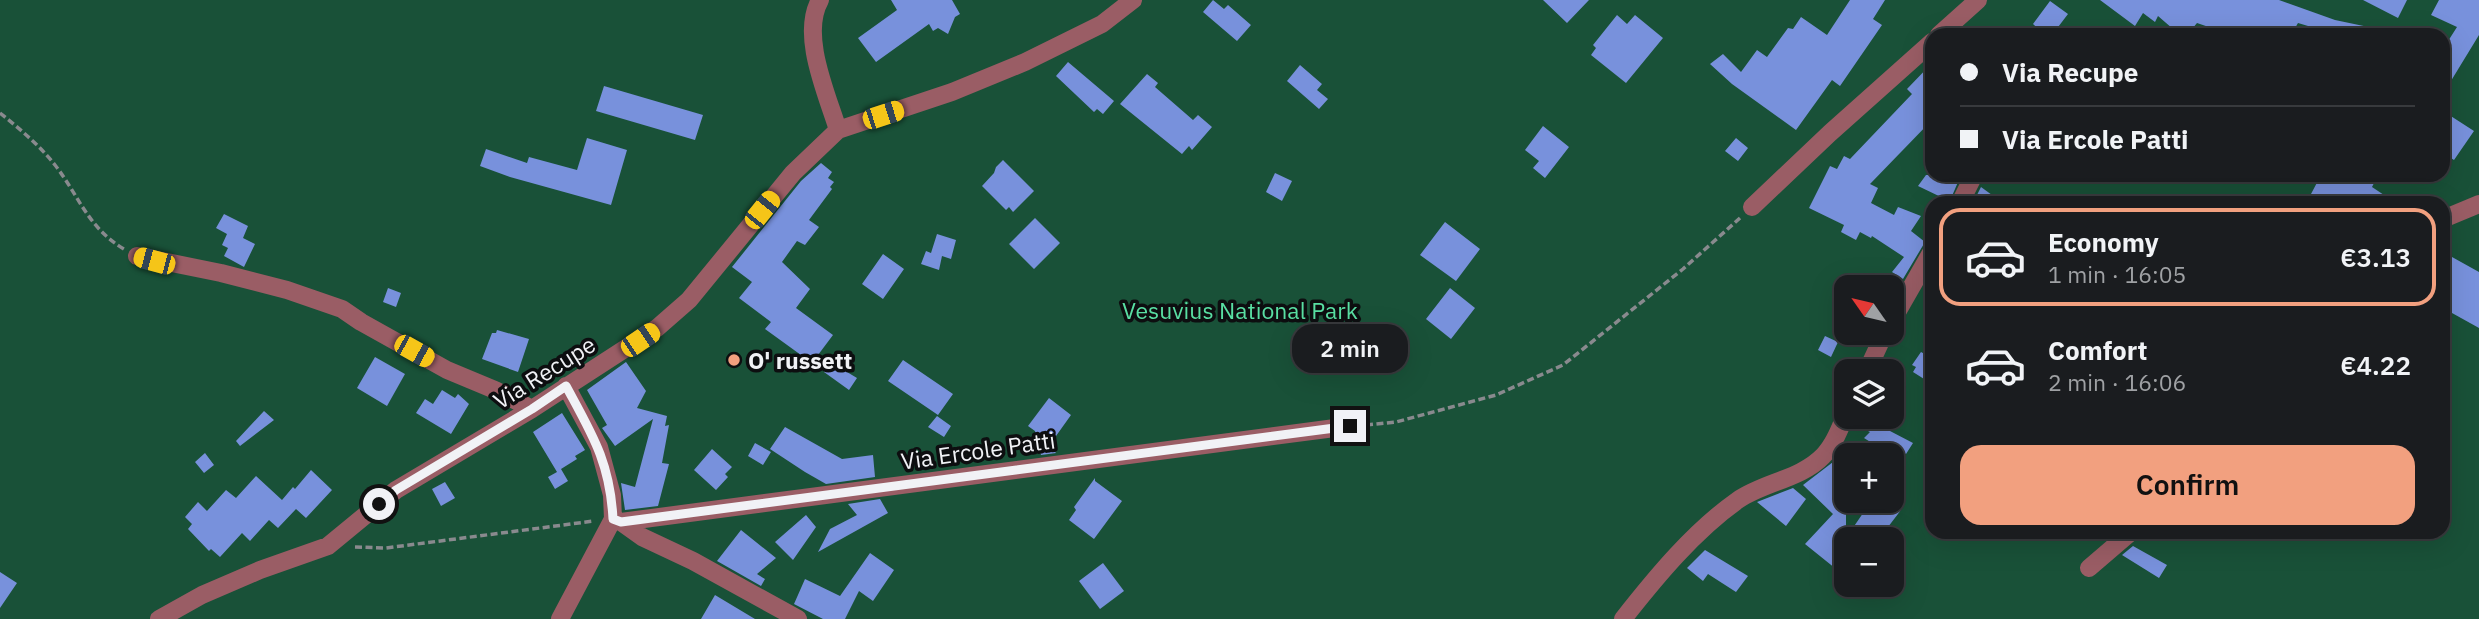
<!DOCTYPE html>
<meta charset="utf-8">
<style>
body{margin:0;font-family:"IBM Plex Sans",sans-serif;background:#27292c;color:#f1f3f6;height:100vh;display:flex;flex-direction:column;font-size:26px;white-space:nowrap}
*{box-sizing:border-box;margin:0}
p{font-size:23px;color:#9fa1a4}
.icon{flex:none;width:38px;height:38px;fill:none;stroke:currentColor;stroke-width:2;stroke-linecap:round;stroke-linejoin:round}
.map{position:relative;flex:1;overflow:hidden}
.drawer{position:absolute;left:1925px;top:196px;width:525px;height:343px;display:flex;flex-direction:column;background:#1a1c1f;border-radius:21px;box-shadow:0 7px 28px #0002,0 0 0 2px #383a3d}
.drawer>*{flex:none}
.top-card{position:absolute;left:1925px;top:28px;width:525px;height:154px;border-radius:21px;box-shadow:0 7px 28px #0002,0 0 0 2px #383a3d;display:grid;align-content:center;height:154px;padding:0 35px;background:#1a1c1f}
.needle{width:46px;rotate:304deg}
.fabs{position:absolute;left:1834px;top:275px;display:grid;gap:14px}
.fabs a{display:grid;place-items:center;width:70px;height:70px;border-radius:14px;background:#1a1c1f;box-shadow:0 7px 28px #0002,0 0 0 2px #383a3d;font-size:35px}
.end{position:absolute;width:32px;height:32px;margin:-16px;border:9px solid #f1f2f6;background:#111;box-shadow:0 0 0 4px #111}
.from{border-radius:50%}
.bubble{position:absolute;height:49px;border-radius:21px;background:#1a1c1f;box-shadow:0 7px 28px #0002,0 0 0 2px #383a3d;font-size:23px;font-weight:600;line-height:49px;text-align:center}
.car{position:absolute;width:21px;height:42px;margin:-21px -10px;border-radius:9px;box-shadow:0 0 5px 2px #0007;background:linear-gradient(#f5c518 24%,#345 0 40%,#f5c518 0 76%,#345 0 86%,#f5c518 0)}
.top-card b{display:flex;align-items:center;gap:24px;height:66px;font-size:26px}
.top-card b+b{border-top:2px solid #383a3d}
.top-card i{width:18px;height:18px;background:#f1f3f6}
ul{padding:12px 0 0;list-style:none}
li{display:flex;align-items:center;gap:21px;height:98px;margin:0 14px 10px;padding:0 21px;border:4px solid transparent;border-radius:21px}
li div{flex:1}
li b{display:block;font-size:26px}
li em{font-style:normal;font-weight:600}
li.active{border-color:#f2a07f}
li>.icon{width:63px;height:63px;stroke-width:1.5}
.action{display:flex;gap:14px;margin-top:auto;padding:14px 35px}
.action a{flex:1;height:80px;border-radius:21px;background:#f2a07f;color:#111;font-size:28px;font-weight:600;line-height:80px;text-align:center}
.map>svg:first-child{display:block}
.green{fill:#195138;fill-rule:evenodd}
.building{fill:#7891dc}
.lines{fill:none;stroke-linecap:round;stroke-linejoin:round}
.path{stroke:#898a8e;stroke-width:3.5;stroke-dasharray:7 3.5;stroke-linecap:butt}
.minor{stroke:#9a5d65;stroke-width:18}
.route{stroke:#f1f2f6;stroke-width:9}
.poi-dot{fill:#f2a07f;stroke:#0d0e10;stroke-width:2.5}
.labels{text-anchor:middle;dominant-baseline:central;stroke-width:7;stroke-linejoin:round;paint-order:stroke}
.park-label{font-size:23px;fill:#59dfa3;stroke:#0d0e10}
.poi-label{font-size:23px;font-weight:bold;fill:#f1f2f6;stroke:#0d0e10;text-anchor:start}
.street-label{font-size:23px;fill:#f1f2f6;stroke:#0d0e10}
</style>
<div class="map">
<svg width="2479" height="619" viewBox="0 0 2479 619">
<rect width="100%" height="100%" fill="#232529"/>
<path class="green" d="M0,0H2479V619H0ZM1932,35H2443V175H1932ZM1932,203H2443V532H1932ZM1846,287H1892V332H1846ZM1846,371H1892V416H1846ZM1846,455H1892V500H1846ZM1846,539H1892V584H1846Z"/>
<path class="building" d="M891,0H952L960,14L955,17L948,34L938,28L933,31L929,24L876,62L858,38L897,10Z
M1213,0L1224,9L1228,5L1251,25L1237,41L1203,12Z
M1543,0H1589L1567,23Z
M1850,0H1885L1873,19L1882,25L1840,86L1832,80L1796,130L1732,84L1710,64L1723,54L1741,72L1757,50L1767,57L1788,28L1793,29L1801,17L1827,35Z
M2100,0H2279L2335,20L2378,29L2377,35H2338L2298,23L2291,35H2257L2238,27L2235,35H2232L2197,23L2187,35H2180L2158,16L2155,22L2143,13L2135,26Z
M2363,0H2407L2398,18Z
M2439,0H2479V35L2443,94V49L2457,27L2431,15Z
M2050,1L2068,14L2052,35H2045L2033,24Z
M1617,15L1627,24L1635,15L1663,38L1626,83L1591,55L1596,48L1593,45Z
M1068,62L1114,101L1103,114L1097,109L1094,112L1056,76Z
M1932,63V120L1870,184L1878,188L1871,203L1894,215L1898,207L1921,216L1911,231L1925,242L1903,279L1892,272L1904,257L1872,236L1871,238L1860,232L1856,240L1841,232L1844,225L1809,208L1830,166L1837,169L1844,156L1850,159L1912,94L1907,89Z
M1300,65L1322,84L1317,90L1328,99L1319,109L1287,81Z
M1147,74L1158,83L1155,87L1193,120L1198,115L1212,127L1192,150L1189,146L1182,154L1120,104Z
M604,86L703,115L695,140L596,111Z
M2443,111L2474,131L2454,160L2443,153Z
M1543,126L1569,147L1545,178L1533,168L1539,161L1525,150Z
M587,138L627,150L611,205L510,177L480,166L486,149L527,163L529,157L577,170Z
M1736,138L1748,148L1738,161L1725,151Z
M1003,160L1034,191L1013,212L1009,207L1006,210L982,186L994,173L996,167Z
M821,163L832,172L828,178L834,182L830,187L832,189L809,220L819,227L805,245L797,241L782,262L810,289L796,308L833,335L812,363L765,329L771,322L739,298L752,282L732,267L801,181Z
M1275,173L1292,181L1282,201L1266,192Z
M1926,175H1961L1949,203H1941L1943,198L1918,186Z
M2321,175H2378L2372,187L2396,203H2328L2311,194Z
M1981,187L2003,203H1973Z
M224,214L248,226L243,238L255,244L244,267L224,256L228,248L222,245L227,234L216,228Z
M1035,218L1060,243L1034,269L1009,244Z
M1445,222L1480,249L1456,281L1420,255Z
M937,234L956,240L951,259L942,256L939,270L921,264L926,251L931,253Z
M2443,252L2479,272V328L2443,308Z
M883,254L904,269L883,299L862,284Z
M388,288L401,293L396,307L383,302Z
M1450,288L1475,308L1451,339L1426,319Z
M497,330L529,339L518,372L482,359L492,333H496Z
M1825,336L1838,342L1831,357L1818,350Z
M1921,352L1932,358V384L1913,372L1916,367L1912,365Z
M375,357L405,374L387,406L357,388Z
M903,360L953,394L938,415L888,381Z
M626,362L646,391L637,408L667,416L665,426L669,425L662,463L669,464L658,506L625,510L621,483L635,487L653,419L615,446L602,428L607,425L587,390Z
M832,363L857,378L849,390L824,372Z
M442,390L455,398L458,394L469,404L451,434L416,413L425,399L433,404Z
M1049,398L1071,415L1051,443L1039,434L1056,453L1041,455L1035,431L1028,426Z
M264,411L274,420L240,446L236,441Z
M562,413L585,450L575,456L577,459L561,469L568,481L555,489L548,477L557,472L533,432Z
M937,416L951,426L944,437L928,427Z
M1874,416H1897L1890,431L1913,443L1906,454L1882,444L1880,448L1864,438L1870,432L1866,430Z
M785,427L842,459L873,455L875,477L826,484L805,472L770,449Z
M755,443L771,452L763,465L748,456Z
M712,449L732,467L725,474L728,477L716,490L694,470Z
M205,453L214,465L204,473L195,462Z
M1846,457V538L1872,500H1896L1892,506L1901,510L1888,527L1885,526L1874,539H1846V577L1805,544L1833,514L1803,485L1833,462L1837,467Z
M311,470L332,490L306,518L296,509L278,528L269,520L250,541L242,533L220,557L211,549L209,551L188,529L192,524L185,517L198,502L207,511L226,490L236,498L256,476L282,500L293,487L295,489Z
M1095,478V481L1122,501L1094,539L1069,520L1076,510L1074,507Z
M445,482L455,498L441,506L432,489Z
M1793,488L1806,499L1786,526L1757,502Z
M880,499L888,513L818,552L830,529L857,515L848,504Z
M806,515L816,527L793,560L775,542Z
M741,530L776,558L757,574L765,579L761,586L717,561Z
M2133,546L2167,565L2159,578L2122,555Z
M1705,550L1748,576L1736,592L1708,574L1703,581L1687,568Z
M870,553L894,570L873,601L859,591L845,619H823L794,604L805,579L840,596Z
M1103,563L1124,591L1100,609L1079,581Z
M0,572L17,583L0,608Z
M715,595L755,619H701Z"/>
<g class="lines">
<path class="path" d="M0,113C20,129 39,145 55,165C79,196 88,228 124,249
M1366,425L1396,422L1496,395L1563,365L1683,269L1740,218
M355,547L386,548L594,521"/>
<path class="minor" d="M820,0C800,35 827,94 838,130
M1939,35L1978,0
M1960,203L1974,175
M1752,207L1830,133L1932,42
M2443,219L2479,204
M137,256L221,273L287,290L342,309L361,322L447,370L495,390L532,409
M1892,321L1932,251
M1867,371L1885,332
M613,519L621,522L1350,426
M621,522L642,537L693,561L798,619
M2089,568L2131,532
M159,619L202,595L260,570L328,546L396,490L532,409L657,328L689,300L793,173L838,130L952,92L1025,62L1102,24L1133,0
M560,619L613,519L612,495L599,447L566,386
M1623,619C1656,577 1694,531 1738,500C1764,482 1801,479 1823,456C1834,445 1840,428 1846,414"/>
</g>
<g class="lines">
<path class="route" d="M379,504L396,490L532,409L566,386C592,434 610,462 613,519L621,522L1350,426"/>
</g>
<circle class="poi-dot" cx="734" cy="360" r="7"/>
<g class="labels">
<g class="park-label">
<text x="1240" y="310">Vesuvius National Park</text>
</g>
<g class="poi-label">
<text x="748" y="360">O' russett</text>
</g>
<g class="street-label">
<text transform="translate(544 372) rotate(-32)">Via Recupe</text>
<text transform="translate(978 450) rotate(-8)">Via Ercole Patti</text>
</g>
</g>
</svg>
<div class="fabs">
<a><svg class="needle" viewBox="-14 -14 28 28"><path d="M0-13l5 13h-10z" fill="#e53935"/><path d="M0 13l5-13h-10z" fill="#9fa1a4"/></svg></a>
<a><svg class="icon" aria-label="layers" viewBox="0 0 24 24"><path d="M12 4l9 5-9 5-9-5zM3 14l9 5 9-5"/></svg></a>
<a>+</a>
<a>−</a>
</div>
<i class="end from" style="left:379px;top:504px"></i>
<i class="end" style="left:1350px;top:426px"></i>
<div class="bubble" style="left:1292px;top:324px;width:116px">2 min</div>
<i class="car" style="left:883px;top:115px;rotate:72deg"></i>
<i class="car" style="left:762px;top:210px;rotate:39deg"></i>
<i class="car" style="left:154px;top:261px;rotate:285deg"></i>
<i class="car" style="left:640px;top:340px;rotate:56deg"></i>
<i class="car" style="left:414px;top:351px;rotate:119deg"></i>
<div class="top-card">
<b><i class="from"></i>Via Recupe</b>
<b><i></i>Via Ercole Patti</b>
</div>
<section class="drawer">
<ul>
<li class="active"><svg class="icon" aria-label="car" viewBox="0 0 24 24"><path d="M5 17H2v-5l4-1 3-4h7l3 4 3 1v5h-3M9 17h6M6 11h13"/><circle cx="7" cy="17" r="2"/><circle cx="17" cy="17" r="2"/></svg><div><b>Economy</b><p>1 min · 16:05</p></div><em>€3.13</em></li>
<li><svg class="icon" aria-label="car" viewBox="0 0 24 24"><path d="M5 17H2v-5l4-1 3-4h7l3 4 3 1v5h-3M9 17h6M6 11h13"/><circle cx="7" cy="17" r="2"/><circle cx="17" cy="17" r="2"/></svg><div><b>Comfort</b><p>2 min · 16:06</p></div><em>€4.22</em></li>
</ul>
<div class="action"><a>Confirm</a></div>
</section>
</div>
